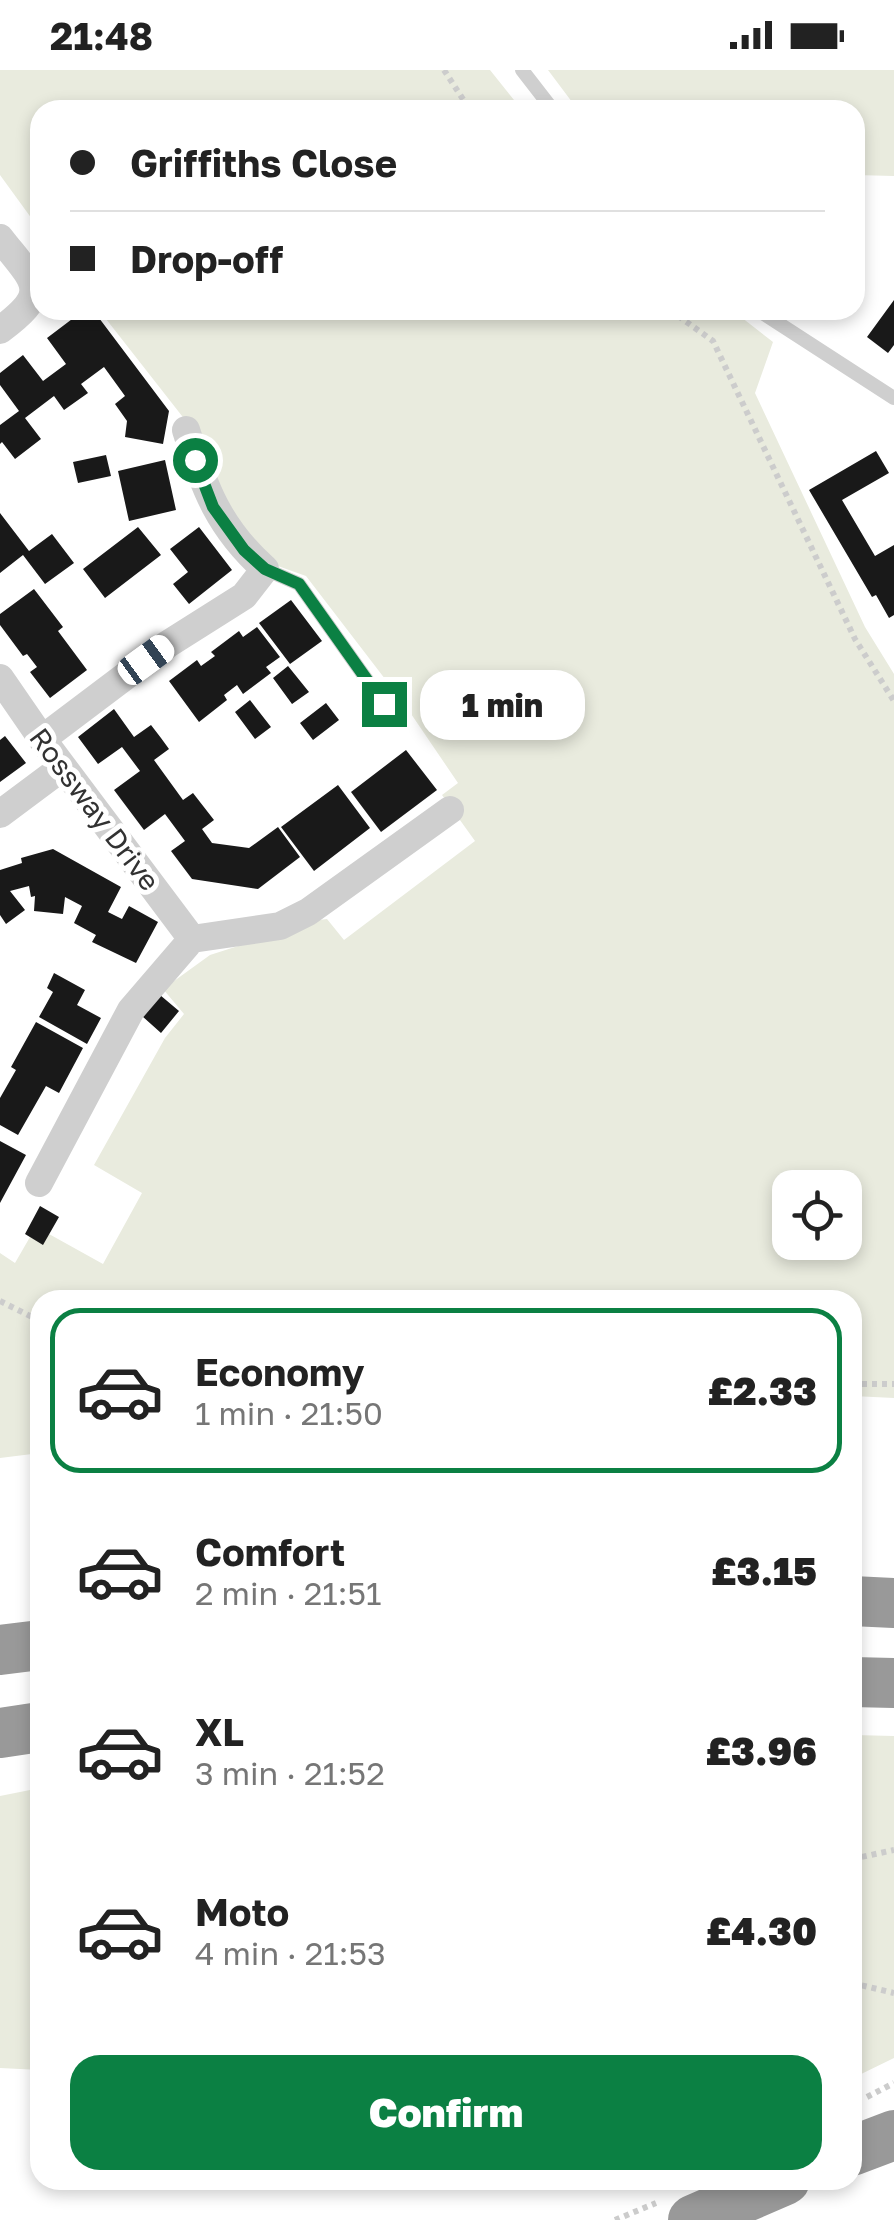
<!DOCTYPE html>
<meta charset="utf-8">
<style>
body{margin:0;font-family:"Golos Text",sans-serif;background:#f6f6f6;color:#222;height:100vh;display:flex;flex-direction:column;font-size:38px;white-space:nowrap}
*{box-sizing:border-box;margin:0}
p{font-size:32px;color:#767676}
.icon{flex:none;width:55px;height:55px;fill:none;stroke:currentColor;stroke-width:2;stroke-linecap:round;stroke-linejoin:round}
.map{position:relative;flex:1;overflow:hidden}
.details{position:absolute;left:30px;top:1220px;width:832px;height:900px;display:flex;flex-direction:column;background:#fff;border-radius:30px;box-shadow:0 5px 15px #0003}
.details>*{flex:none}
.guide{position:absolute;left:30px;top:30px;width:835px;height:220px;border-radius:30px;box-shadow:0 5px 15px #0003;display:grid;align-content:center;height:220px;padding:0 40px;background:#fff}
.buttons{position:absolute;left:772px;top:1100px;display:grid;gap:20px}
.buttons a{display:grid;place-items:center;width:90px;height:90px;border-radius:20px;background:#fff;box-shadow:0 5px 15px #0003;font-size:50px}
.end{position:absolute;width:45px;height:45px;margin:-22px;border:12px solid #0b8043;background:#fff;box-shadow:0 0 0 5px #fff}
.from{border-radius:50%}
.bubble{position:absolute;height:70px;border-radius:30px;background:#fff;box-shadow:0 5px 15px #0003;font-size:32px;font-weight:800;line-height:70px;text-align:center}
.car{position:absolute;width:30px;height:60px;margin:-30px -15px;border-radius:12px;box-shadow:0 0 8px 2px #0007;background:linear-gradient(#fff 24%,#345 0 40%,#fff 0 76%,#345 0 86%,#fff 0)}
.guide b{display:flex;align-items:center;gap:35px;height:95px;font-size:38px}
.guide b+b{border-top:2px solid #e0e0e0}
.guide i{width:25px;height:25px;background:#222}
ul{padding:18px 0 0;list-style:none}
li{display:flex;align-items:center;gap:30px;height:165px;margin:0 20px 15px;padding:0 20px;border:5px solid transparent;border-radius:30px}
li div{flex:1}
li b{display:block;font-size:38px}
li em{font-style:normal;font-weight:800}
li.active{border-color:#0b8043}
li>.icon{width:90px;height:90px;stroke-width:1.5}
.button{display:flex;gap:20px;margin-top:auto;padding:20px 40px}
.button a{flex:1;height:115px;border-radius:30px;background:#0b8043;color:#fff;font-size:40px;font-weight:800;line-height:115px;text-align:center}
.status{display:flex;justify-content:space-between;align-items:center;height:70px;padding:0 50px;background:#fff;direction:ltr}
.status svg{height:28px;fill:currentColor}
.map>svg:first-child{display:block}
.green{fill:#e9ebde;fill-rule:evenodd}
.building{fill:#191919}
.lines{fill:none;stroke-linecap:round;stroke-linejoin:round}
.path{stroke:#ccc;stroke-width:6;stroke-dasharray:5 5;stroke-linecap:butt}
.lane{stroke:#cfcfcf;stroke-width:14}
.street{stroke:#cfcfcf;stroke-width:28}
.highway{stroke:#999;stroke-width:50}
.route{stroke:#0b8043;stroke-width:12}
.labels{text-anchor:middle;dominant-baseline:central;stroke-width:10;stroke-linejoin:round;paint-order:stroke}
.street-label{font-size:28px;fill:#323232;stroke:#fff}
</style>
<div class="status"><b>21:48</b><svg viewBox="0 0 49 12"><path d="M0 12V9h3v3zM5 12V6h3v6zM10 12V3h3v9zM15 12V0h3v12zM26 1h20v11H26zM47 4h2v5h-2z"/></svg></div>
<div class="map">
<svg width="894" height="2150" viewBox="0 0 894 2150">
<rect width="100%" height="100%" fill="#fff"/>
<path class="green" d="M0,0H490L522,40H40V160L0,105Z
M548,0H894V106L855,105V40H578Z
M99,240H732L773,272L755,323L865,557L894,604V1328L853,1326L852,1230H40V1383L0,1388V1183L15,1193L30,1167L43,1174L49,1164L103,1194L142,1123L94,1095L165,968L184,944L163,919L210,885L319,850L327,849L344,870L475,771L442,725L458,713L405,635L306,506L275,495L232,450L200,369ZM790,1118H845V1172H790Z
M853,1665L894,1666V1988L853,2008Z
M40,1718V2000L0,1998V1726Z"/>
<path class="building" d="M894,230V275L888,283L867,267Z
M84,240H93L169,341L163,374L125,367L127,351L115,334L125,326L104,297L81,314L88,323L64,340L54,326L25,348L41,369L15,389L2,372L0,374V355L19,341L0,315V303L23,285L43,311L66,294L47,268Z
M876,381L889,403L842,430L875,486L894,475V545L889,548L876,525L872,527L809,420Z
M106,385L111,406L78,413L73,392Z
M165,390L176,440L129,451L118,401Z
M0,443L29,481L52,464L74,493L45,514L23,485L0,503Z
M138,457L161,485L105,528L83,499Z
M199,457L232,500L189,534L173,514L188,502L170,479Z
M34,519L63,557L58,561L87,600L50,628L30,602L37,597L27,584L23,586L0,555V544Z
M291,530L322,571L290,594L259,553Z
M257,557L280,587L266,597L271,603L243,624L237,615L224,625L227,630L199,652L169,611L197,590L201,596L215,586L211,582L239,561L243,567Z
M288,596L309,622L292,634L273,608Z
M250,630L271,657L255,669L235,642Z
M326,633L339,650L313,670L300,653Z
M114,639L134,667L151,655L161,668L169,679L154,690L183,730L193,723L214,750L202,759L212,773L249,778L278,757L300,787L258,819L192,809L171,781L185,771L165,744L144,760L114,720L140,701L122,677L98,694L78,667Z
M5,666L26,693L0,712V670Z
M406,680L437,720L381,762L351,722Z
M338,715L370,758L314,801L281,757Z
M53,779L121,817L108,842L122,849L129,836L158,852L136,893L92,872L96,865L74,853L82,836L65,827L63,844L34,841L35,826L31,827L29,816L10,821L25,840L6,854L0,845V800L22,793L21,788Z
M54,903L85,920L77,935L101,948L87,974L39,947L53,922L47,918Z
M160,925L179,941L161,963L142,946Z
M36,952L83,978L59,1023L46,1016L18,1065L0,1055V1028L16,1000L11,997Z
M0,1071L26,1085L0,1133Z
M40,1136L59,1147L43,1175L25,1164Z"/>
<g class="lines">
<path class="path" d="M444,0L470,40
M670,240L713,271L855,569L894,631
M0,1231L40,1251
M852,1314H894
M852,1789L894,1780
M852,1913L894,1923
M867,2027L894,2013
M615,2150L656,2133"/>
<path class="lane" d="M522,0L553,40
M758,240L894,328
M265,499L299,514L384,634"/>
<path class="street" d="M0,168C35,213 53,221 0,260
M0,608L42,669L192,869L280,856L308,842L450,740
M42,669L168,574L244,526L265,499C219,458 204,418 186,360
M0,744L63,697
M39,1113L131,940L192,869"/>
<path class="highway" d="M852,1531L894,1533
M0,1580L40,1575
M852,1612L894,1613
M0,1663L40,1657
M852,2081L894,2065
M693,2150L785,2110"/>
</g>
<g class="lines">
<path class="route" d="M195,390L213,437L244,480L265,499L299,514L384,634"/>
</g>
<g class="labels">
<g class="street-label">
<text transform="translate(95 739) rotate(53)">Rossway Drive</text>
</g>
</g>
</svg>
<div class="buttons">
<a><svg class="icon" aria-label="locate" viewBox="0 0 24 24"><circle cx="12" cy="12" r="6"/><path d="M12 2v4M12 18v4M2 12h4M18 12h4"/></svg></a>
</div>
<i class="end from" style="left:195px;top:390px"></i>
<i class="end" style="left:384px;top:634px"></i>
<div class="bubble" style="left:420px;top:600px;width:165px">1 min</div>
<i class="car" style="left:146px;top:590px;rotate:54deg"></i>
<div class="guide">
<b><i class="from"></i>Griffiths Close</b>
<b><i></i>Drop-off</b>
</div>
<section class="details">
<ul>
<li class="active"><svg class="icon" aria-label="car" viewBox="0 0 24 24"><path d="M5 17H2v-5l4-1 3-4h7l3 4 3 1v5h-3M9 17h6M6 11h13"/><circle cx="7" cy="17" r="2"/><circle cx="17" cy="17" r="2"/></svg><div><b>Economy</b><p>1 min · 21:50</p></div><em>£2.33</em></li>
<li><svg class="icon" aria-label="car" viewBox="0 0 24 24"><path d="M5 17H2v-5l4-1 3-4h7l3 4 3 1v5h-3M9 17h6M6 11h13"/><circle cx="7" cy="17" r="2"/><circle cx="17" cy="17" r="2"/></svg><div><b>Comfort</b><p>2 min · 21:51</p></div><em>£3.15</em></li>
<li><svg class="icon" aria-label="car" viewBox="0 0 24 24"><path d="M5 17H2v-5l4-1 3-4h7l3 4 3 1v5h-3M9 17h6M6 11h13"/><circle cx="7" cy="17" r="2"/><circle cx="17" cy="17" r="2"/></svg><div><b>XL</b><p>3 min · 21:52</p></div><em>£3.96</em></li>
<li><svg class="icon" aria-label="car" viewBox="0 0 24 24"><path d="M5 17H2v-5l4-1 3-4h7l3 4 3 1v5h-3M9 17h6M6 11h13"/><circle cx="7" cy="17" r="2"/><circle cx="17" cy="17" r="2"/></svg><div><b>Moto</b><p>4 min · 21:53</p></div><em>£4.30</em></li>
</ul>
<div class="button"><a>Confirm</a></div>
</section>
</div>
